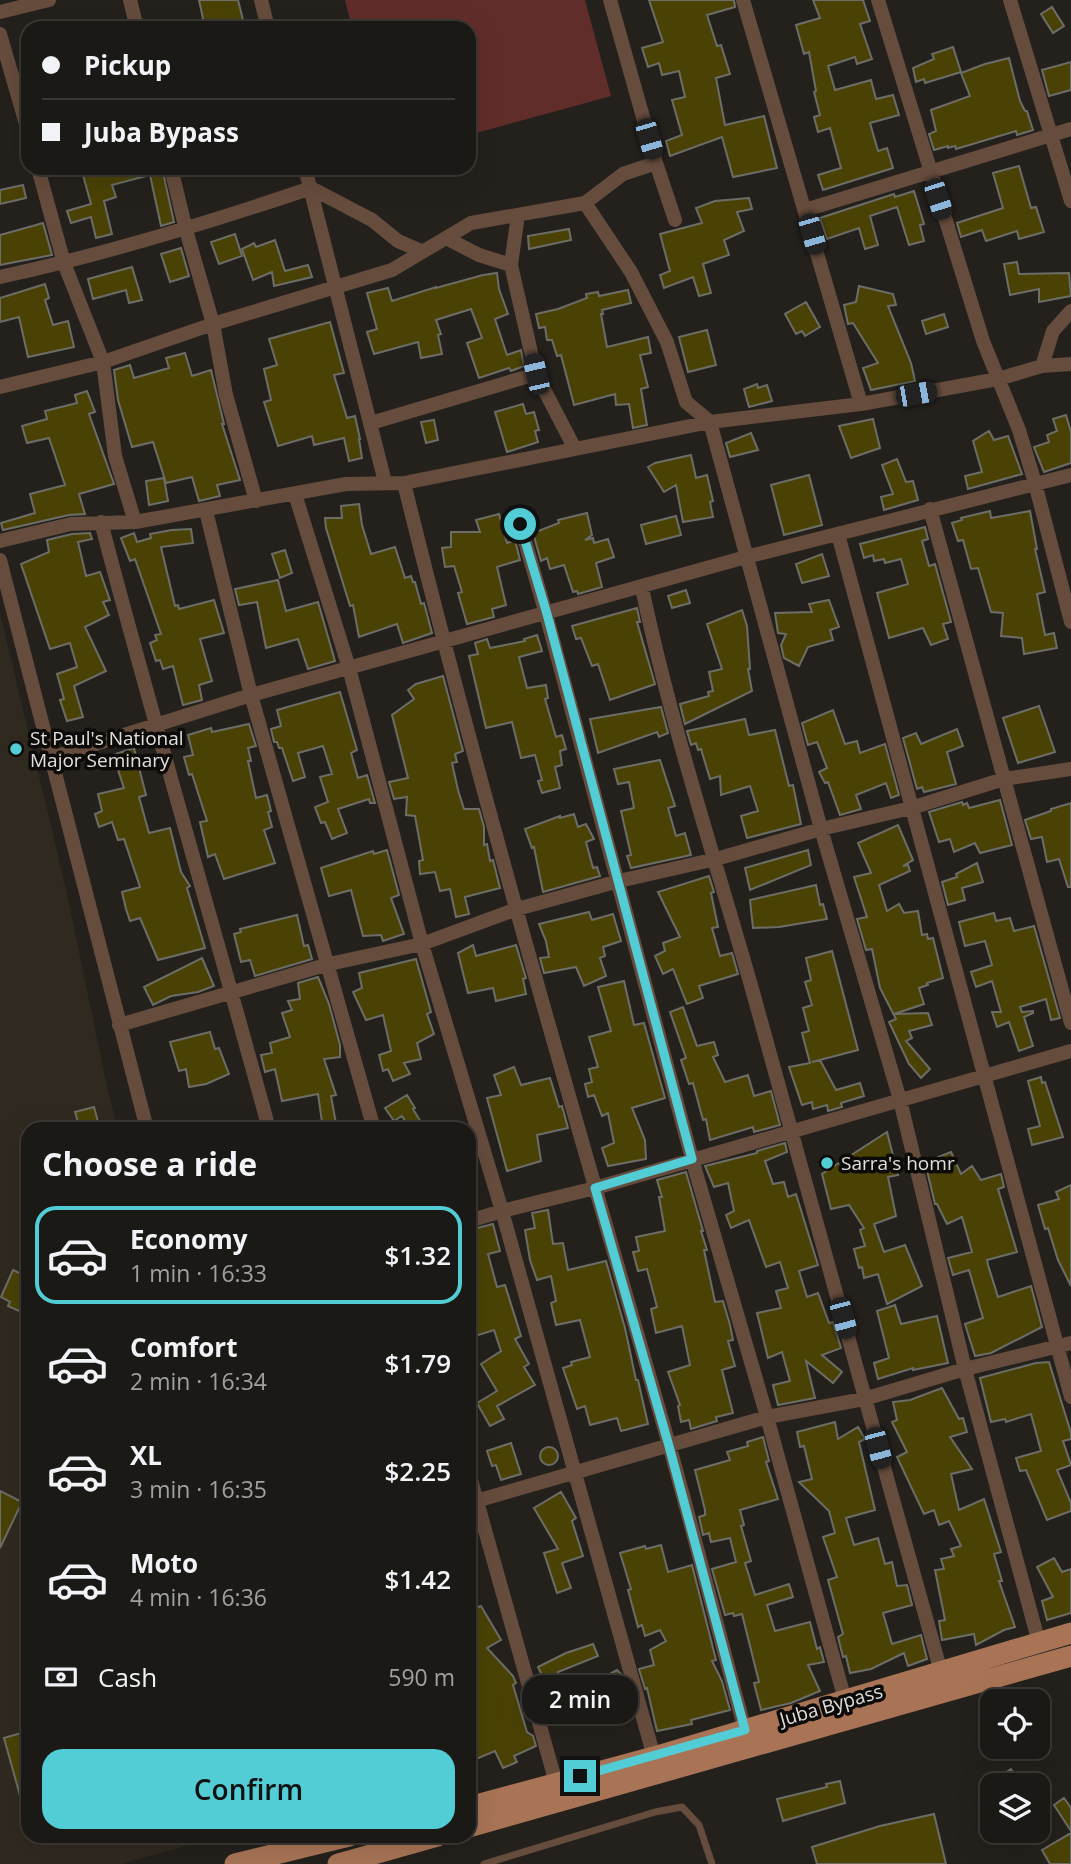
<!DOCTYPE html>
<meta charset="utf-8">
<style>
body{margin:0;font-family:"Open Sans",sans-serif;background:#24221f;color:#f1f3f6;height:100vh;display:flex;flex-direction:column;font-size:26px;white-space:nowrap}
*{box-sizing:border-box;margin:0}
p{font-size:23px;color:#a0a0a1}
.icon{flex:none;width:38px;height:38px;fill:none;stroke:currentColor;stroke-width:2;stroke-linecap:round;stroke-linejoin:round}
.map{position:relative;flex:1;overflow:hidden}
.side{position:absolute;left:21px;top:1122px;width:455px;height:721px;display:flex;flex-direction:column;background:#1b1916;border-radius:21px;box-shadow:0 7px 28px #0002,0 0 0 2px #393835}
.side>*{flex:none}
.banner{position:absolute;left:21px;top:21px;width:455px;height:154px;border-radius:21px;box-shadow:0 7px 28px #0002,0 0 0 2px #393835;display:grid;align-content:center;height:154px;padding:0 21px;background:#1b1916}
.controls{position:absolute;left:980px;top:1689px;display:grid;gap:14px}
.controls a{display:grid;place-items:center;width:70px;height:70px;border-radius:14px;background:#1b1916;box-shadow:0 7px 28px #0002,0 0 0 2px #393835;font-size:35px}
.end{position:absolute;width:32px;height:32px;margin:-16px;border:9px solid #52ccd5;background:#111;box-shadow:0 0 0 4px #111}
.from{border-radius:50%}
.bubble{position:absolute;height:49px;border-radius:21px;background:#1b1916;box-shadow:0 7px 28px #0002,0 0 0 2px #393835;font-size:23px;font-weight:600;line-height:49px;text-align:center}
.car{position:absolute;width:21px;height:42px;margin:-21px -10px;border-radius:9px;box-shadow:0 0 5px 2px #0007;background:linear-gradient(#222 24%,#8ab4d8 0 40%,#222 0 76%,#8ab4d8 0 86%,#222 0)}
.banner b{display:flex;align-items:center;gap:24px;height:66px;font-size:26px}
.banner b+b{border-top:2px solid #393835}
.banner i{width:18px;height:18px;background:#f1f3f6}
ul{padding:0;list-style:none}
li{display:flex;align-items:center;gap:21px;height:98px;margin:0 14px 10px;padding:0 7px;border:4px solid transparent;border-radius:21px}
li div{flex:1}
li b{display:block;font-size:26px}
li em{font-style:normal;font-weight:600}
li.selected{border-color:#52ccd5}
li>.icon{width:63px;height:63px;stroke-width:1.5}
h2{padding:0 21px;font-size:32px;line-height:84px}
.pay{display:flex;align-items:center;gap:18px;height:77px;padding:0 21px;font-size:26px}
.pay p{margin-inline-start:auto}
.primary-button{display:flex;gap:14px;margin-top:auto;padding:14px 21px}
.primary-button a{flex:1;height:80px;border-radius:21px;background:#52ccd5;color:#111;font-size:28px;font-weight:600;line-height:80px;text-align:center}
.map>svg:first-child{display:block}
.built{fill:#302920}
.green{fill:#612d2b}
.building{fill:#4a4205;stroke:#6d6d67;stroke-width:2}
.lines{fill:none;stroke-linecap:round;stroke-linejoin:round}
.service{stroke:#664c3d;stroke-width:7}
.minor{stroke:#664c3d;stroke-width:14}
.primary{stroke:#a97456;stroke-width:21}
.route{stroke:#52ccd5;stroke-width:9}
.poi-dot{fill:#52ccd5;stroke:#0d0b09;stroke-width:2.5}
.labels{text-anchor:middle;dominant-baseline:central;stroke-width:7;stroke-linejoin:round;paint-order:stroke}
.poi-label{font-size:19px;fill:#e1dfdc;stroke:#0d0b09;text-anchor:start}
.street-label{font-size:19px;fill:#e1dfdc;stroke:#0d0b09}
</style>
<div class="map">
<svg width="1071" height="1864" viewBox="0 0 1071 1864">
<rect width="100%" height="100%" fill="#24211d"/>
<path class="built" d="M0,613L65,885L109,1096L118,1129H28V1836H220L121,1864H0Z"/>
<path class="green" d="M345,0H585L611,96L469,135V28H352Z"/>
<path class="building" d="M199,0H238L245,28H205Z
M649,0H734L735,7L707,15L717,46L721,45L730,74L716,78L725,125L764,116L777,168L733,177L722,137L670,156L666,141L682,135L672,100L685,97L679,71L662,75L659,63L648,67L642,48L663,42Z
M813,0H863L870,21L860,24L872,59L857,64L855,57L828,66L835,90L871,80L876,99L893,95L899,115L870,123L878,151L887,148L893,168L823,190L818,175L841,168L830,128L818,132L814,117L820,115L814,92L816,91L809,52L804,54L796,25L820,18Z
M1052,7L1064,26L1053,33L1041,14Z
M953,47L961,72L925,83L924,79L916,82L913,68L934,59L932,54Z
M1009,58L1020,101L1025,111H1027L1033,130L1017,135L1016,131L956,149L955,146L948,148V146L934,150L929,134L936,131L931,110L970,96L961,73L985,64Z
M1071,62V90L1049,96L1042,70Z
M1019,166L1031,208L1036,207L1044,232L1019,239L1017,231L986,241L982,230L961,237L957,223L1003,208L993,173Z
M81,168H162L174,222L161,226L150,175L112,185L116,197L104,201L112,234L96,238L91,217L71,223L67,211L91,204Z
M23,185L26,198L0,204V190Z
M914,191L924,224L920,225L924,241L909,245L897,207L870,216L878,245L865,249L859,228L827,239L820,218L894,194L895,197Z
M749,198L752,209L737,212L744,231L724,240L729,255L703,264L711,293L699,296L693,277L664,288L660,275L670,271L660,234L702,223L696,208L715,201Z
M43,223L52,255L0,265V235Z
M569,229L571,240L529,249L528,236Z
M235,234L242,256L219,264L211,242Z
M275,240L285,271L308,265L312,277L274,286L272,272L253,280L242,249L254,243L256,247Z
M181,248L189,276L170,282L161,254Z
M1017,262L1019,274L1069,273L1071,296L1039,302V289L1010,295L1004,264Z
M132,267L142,300L129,303L126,290L93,299L88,279Z
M497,273L499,289L508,314L495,319L507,355L521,350L524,366L511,371L509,368L479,378L467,343L482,338L471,309L436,320L441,334L438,335L442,354L421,358L418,342L374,354L367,332L377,329L367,293L388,288L392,301L436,287V288L483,275Z
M45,284L49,298L45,300L53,325L68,321L74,347L28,357L19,317L0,322V298Z
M859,286L893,294L896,305L888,306L911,363L915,381L871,390L863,368L878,363L853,323L848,324L844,305L856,302Z
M628,290L631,303L602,310L603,314H601L607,347L648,337L651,353L640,355L648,387L641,389L647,425L633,428L629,404L616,405L615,394L574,405L561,355L557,356L552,340H547L545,327L539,328L536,314L558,309L587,298L586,294L598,292L599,296Z
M806,302L820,327L805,336L802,331L796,334L785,314Z
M944,314L948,327L926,334L922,321Z
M330,322L344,373L334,375L347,418L355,416L360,439H359L362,458L349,461L344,438L314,445L312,436L278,446L264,402L271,400L264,369L277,365L269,339Z
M707,330L716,365L688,372L679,337Z
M185,353L192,376L211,370L224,424H222L240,480L217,485L220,496L199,501L192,477L166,483L153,442L132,447L118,400L114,370L130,365L134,378L169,368L166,358Z
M757,384L758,388L767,385L772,401L749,407L744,389Z
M87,391L95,412L89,414L114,484L79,494L85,514L69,515L3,530L1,523L35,513L30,494L65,485L49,438L27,443L22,426L47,419L45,411L77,403L75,395Z
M523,404L526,414L534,412L539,430L535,431L538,442L507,452L495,412Z
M1066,415L1071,432V463L1044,472L1034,447L1049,442L1047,435L1057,431L1053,419Z
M873,419L880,448L851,458L839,426Z
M434,420L438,440L426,443L421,422Z
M989,431L994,440L1008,436L1022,474L968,489L965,476L982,472L973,441Z
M751,433L758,450L730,457L726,443Z
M691,455L696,478L707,475L713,501L710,502L713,517L683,522L676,485L664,492L648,467L655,463Z
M897,459L906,482L913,481L918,500L884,510L881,497L893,494L882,465Z
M809,475L822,525L784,535L771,485Z
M164,478L168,501L149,505L146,481Z
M359,504L362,525L371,554L395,547L405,578L411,576L413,582H415L421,604L424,603L432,633L403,643L397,624L359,637L353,605L350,606L326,528L325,518H342L341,506Z
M990,511L991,518L1030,511L1037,549H1035L1045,592L1037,594L1045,635L1054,633L1057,648L1024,654L1022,638L1001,636L1003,613L991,612L978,568L971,569L963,540L958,541L952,523L962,520L961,518Z
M587,513L592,535L585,540L593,538L594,543L608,539L614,557L596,563L602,587L578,594L577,591L573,592L564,565L550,569L547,558L541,561L533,533L559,523L558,520Z
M499,514L507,543L515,540L520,560L497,567L506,605L492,609L494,617L467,624L458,593L462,592L454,566L445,567L442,548L451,547V532H480L476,520Z
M676,516L681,535L646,544L641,525Z
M925,527L928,539L922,541L929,566L935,564L951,622L943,624L948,639L931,645L923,628L889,638L877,593L908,584L901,559L885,563L884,559L874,561L873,555L864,558L860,544Z
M191,529L193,543L161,547L175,606L178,605L179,609L214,600L224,633L200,639L212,681L199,685L202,700L183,705L173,666L163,669L160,660L156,661L150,643L157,640L155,635L161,634L135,559L130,561L121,538L134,533L137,542L151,538L150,534L172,530Z
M90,533L92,539L78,542L86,576L100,572L110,600L103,602L109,615L85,627L106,671L74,686L83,717L67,721L60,700L64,699L57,674L77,667L70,643L50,649L21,564L49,552L47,540L72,534Z
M285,550L292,573L280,578L272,554Z
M822,554L829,576L802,583L796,564Z
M278,580L286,611L318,602L335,661L308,669L298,639L266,648L257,602L239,605L235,589Z
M686,590L690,603L672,608L668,596Z
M829,600L839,627L830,630L833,640L808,647L799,666L784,658L781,645L786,634L778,633L775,613L812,612L809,604Z
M637,608L640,622H637L655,684L610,700L598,664L592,666L581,638L576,639L572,626Z
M742,610L747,626L750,669H748L752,691L685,724L680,704L709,696L708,692L713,691L709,672L722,669L707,624Z
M537,635L542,651L519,657L527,688L546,685L548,698L545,699L556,737L562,735L566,749L560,751L562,765L555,767L560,788L542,793L538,781L542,780L535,755L521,758L512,722L486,728L469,656L478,654L475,643L487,639L490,648L525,641L524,639Z
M443,676L463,751L455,754L457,762L452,763L458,790L464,809H479L484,827V845L487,844L490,861L493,860L500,888L465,897L469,914L456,917L450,889L440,891L435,872L420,874L419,861L423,860L415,816L406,815L407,797L394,799L389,782L408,778L392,715L414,699L408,690L416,684Z
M340,692L357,750L351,753L358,778L367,775L375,803H370L369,799L338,809L347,833L332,839L325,822L321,823L315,807L328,802L320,777L332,774L323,746L298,753L305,777L293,781L282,748H279L277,742H274L271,729L281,726L277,710Z
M1039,706L1055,752L1018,763L1003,718Z
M661,707L668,733L659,737L657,732L598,753L590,719Z
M833,710L845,744L857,741L860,753L885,744L899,795L891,798L886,783L856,795L861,809L840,815L828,782L825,783L819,772L827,768L817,742L808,745L802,723Z
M745,719L749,735L775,730L789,786L793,785L801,824L747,838L741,816L758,811L750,786L721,795L720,776L710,779L701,749L698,750L696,743L691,745L687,731Z
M249,724L256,746L248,748L251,761H248L256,798L267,795L271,811L268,812L272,827L264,830L275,863L224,879L215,854L208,857L200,822L207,821L192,774L189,775L184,757L193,755L188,735L211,728L212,732Z
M957,729L963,746L947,752L956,784L924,792L922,787L917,789L903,738L916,733L921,744Z
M134,748L146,795L139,797L149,833L170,828L181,872L190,886L187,888L205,948L158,960L140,918L130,921L126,909L122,892L140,887L124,839L118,840L112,822L99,827L95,814L102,811L98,794L124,788L113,755Z
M660,760L675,806L668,808L676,836L685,833L691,855L631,868L627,856L631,855L621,811L634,808L629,782L618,784L614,769Z
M1000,800L1012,845L980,853L975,843L954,852L950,839L939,842L929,812L962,802L963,805L967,803L969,808Z
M1071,803V887H1068L1059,859L1047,862L1042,837L1031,839L1025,820L1051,811V809Z
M574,814L578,827L586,824L594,839L586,842L593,868L597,867L600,876L543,892L534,847L532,848L525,829L560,816V818Z
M898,825L913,860L903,866L908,865L910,871L879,885L887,911L899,904L904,913L918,911L922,935L927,934L928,939L933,938L943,978L927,983L928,985L919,988L924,1004L894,1014L928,1013L932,1025L909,1031L912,1038L906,1041L930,1069L921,1078L909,1064L889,1022L896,1019L880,988L872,949L866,950L857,919L867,917L854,877L871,873L858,843Z
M387,850L399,895L391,898L404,934L383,941L381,935L363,936L351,890L329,896L321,868L373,851L374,854Z
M808,850L811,865L750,890L745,868Z
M977,863L983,882L962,888L965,900L948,905L942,882L957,877L956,874Z
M709,876L714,892L711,893L718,927L712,928L720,956L732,953L738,974L699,986L703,998L687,1004L673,969L663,974L655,956L665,951L663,943L680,937L658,892Z
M816,885L820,905L823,904L827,919L779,927L753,928L750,900Z
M589,912L592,920L613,914L621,941L603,947L605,956L600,958L606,976L584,986L576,967L544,973L540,958L549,957L546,941L539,924Z
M994,913L996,921L1010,918L1014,931L1034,926L1060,1018L1051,1020L1046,999L1020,1007L1022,1012L1033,1011V1013L1024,1017L1033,1046L1019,1051L1009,1022L997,1027L992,1012H1001L992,981L976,987L971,972L992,965L985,941L965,946L959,922Z
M297,915L304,946L308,945L312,959L255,976L250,960L241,962L234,934L241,932L240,929Z
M473,945L476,956L516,945L526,978L523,979L526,994L496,1001L493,988L468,993L458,953Z
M832,951L858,1050L812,1062L820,1060L836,1090L860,1083L864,1096L841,1103L842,1107L828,1111L827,1105L813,1109L812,1102L802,1105L789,1067L810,1063L802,1033L809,1031L803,1008L812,1005L805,982L811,980L806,958Z
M202,958L214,986L198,992L171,996L153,1005L144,987Z
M416,959L431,1012L427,1014L434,1034L417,1043L421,1059L404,1063L410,1074L393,1081L388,1069L383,1071L379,1055L391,1051L383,1015L366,1020L353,992L362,988L359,973Z
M318,977L329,1004L340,1045V1057L324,1059L336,1095L331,1096L337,1129H323L318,1094L282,1101L275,1069L265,1072L261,1055L272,1053L270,1043L290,1037L282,1013L292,1010L288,1001L300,999L298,983Z
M624,981L634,1025L644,1023L665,1098L632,1108L645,1140L646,1159L608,1166L602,1148L614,1143L608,1113L602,1116L594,1095L588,1097L585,1084L592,1082L589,1069L598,1067L589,1037L611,1031L598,987Z
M683,1007L697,1046L714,1042L718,1055L713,1057L725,1082L748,1075L754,1096L771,1091L780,1125L754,1132L753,1127L710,1140L706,1119L703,1120L693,1083L689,1084L681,1060L686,1058L670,1012Z
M210,1032L215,1049L219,1048L229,1074L206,1084L189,1087L186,1069L179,1071L170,1042Z
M514,1067L521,1085L550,1078L559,1107L562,1106L568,1128L537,1135L541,1161L507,1171L487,1098L501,1095L494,1075Z
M1041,1077L1042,1083L1045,1082L1063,1137L1032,1145L1028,1129L1040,1126L1028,1081Z
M407,1095L415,1108L413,1109L425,1129H410L402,1116L394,1121L385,1108Z
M94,1107L100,1129H80L75,1112Z
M887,1132L898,1175L888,1177L896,1216L874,1224L884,1252L905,1245L922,1286L887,1304L878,1274L864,1278L862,1267L859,1268L854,1249L865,1246L860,1230L864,1228L849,1205L831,1209L822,1174Z
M785,1143L787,1152L765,1161L773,1184L784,1182L788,1197L796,1194L818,1265L799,1271L807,1297L818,1293L829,1323L833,1322L841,1348L822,1355L842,1372L833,1383L806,1361L815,1398L778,1405L773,1385L790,1381L782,1352L768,1358L757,1313L781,1308L776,1291L788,1288L780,1262L766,1267L749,1220L731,1228L726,1215L734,1211L728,1183L714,1187L705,1166L757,1153V1151Z
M951,1152L961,1174L972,1166L981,1180L1001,1174L1004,1187L998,1189L1017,1252L987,1260L988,1265L998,1297L1031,1286L1042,1327L991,1353L975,1356L965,1324L983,1318L969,1270L953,1275L948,1258L972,1252L962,1217L947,1224L937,1204H935L925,1162Z
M686,1172L703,1231H701L707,1250H704L715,1302L723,1301L730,1325L733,1340L728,1341L735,1366L722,1370L733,1413L716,1417L717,1421L691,1429L689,1420L681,1422L678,1406L680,1405L668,1372L690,1365L682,1326L656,1333L651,1309L657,1307L647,1269L638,1271L633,1252L639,1251L636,1237L665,1231L659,1197H662L657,1180Z
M1071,1185V1286L1058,1260L1048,1228L1045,1229L1038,1205L1059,1199L1056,1192Z
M548,1210L553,1244L563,1243L568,1270L606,1261L625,1328L636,1380H638L648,1424L621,1431L617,1418L590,1425L585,1406L577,1409L563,1368L572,1365L571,1362L590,1357L580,1320L556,1325L551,1303L556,1301L551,1276L537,1280L530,1260L525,1230L535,1228L532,1213Z
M493,1224L500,1251L488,1254L497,1287L505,1285L521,1336L515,1339L529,1364L524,1367L535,1385L497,1406L504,1419L490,1426L477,1403L497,1391L481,1364L501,1351L494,1330L469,1338V1230Z
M13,1270L28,1277V1315L8,1306L10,1302L1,1297Z
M895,1305L901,1324L937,1316L948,1363L913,1370V1368L878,1379L874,1363L889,1358L877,1311Z
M1049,1362L1071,1433V1439L1063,1441L1071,1465L1057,1470L1071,1503V1511L1047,1520L1026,1470L1020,1471L1016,1458L1041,1451L1031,1414L1006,1422L1005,1419L991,1422L980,1378L1036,1363Z
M942,1388L959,1419L963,1418L967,1432L950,1437L972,1469L951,1474L959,1510L984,1499L1001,1552L994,1554L1002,1581H999L1015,1627L1004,1630L976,1645L974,1634L942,1640L939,1621L945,1620L935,1570L944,1569L941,1559L954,1556L951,1549L961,1546L949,1521L939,1525L934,1510L924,1514L897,1457L907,1452L892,1422L897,1420L893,1402L910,1400Z
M835,1422L838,1439L858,1427L865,1439L859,1442L875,1510L846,1518L854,1545L878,1538L885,1564L892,1562L897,1586L907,1585L912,1605L883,1613L892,1644L921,1635L927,1659L908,1666L904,1653L871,1669L850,1673L846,1656L843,1657L838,1637L843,1634L828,1580L837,1577L823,1537L835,1533L829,1511L799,1482L812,1479L804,1446L800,1447L797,1432Z
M763,1437L769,1461L766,1462L778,1499L740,1510L744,1525L741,1526L751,1561L745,1563L755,1595L789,1584L793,1597L767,1605L775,1631L810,1622L817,1649L820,1647L824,1662L808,1665L820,1691L791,1703L761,1710L754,1683L759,1682L742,1614L734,1616L733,1613L725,1615L712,1569L736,1562L730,1538L711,1542L709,1533L703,1535L699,1517L705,1515V1510L695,1470L730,1460L727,1452L748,1446L747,1442Z
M511,1443L521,1474L501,1480L496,1465L492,1466L487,1451Z
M540 1456a9 9 0 1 1 18 0a9 9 0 1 1-18 0Z
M0,1491L22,1502L0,1548Z
M561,1492L576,1518L572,1521L583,1556L562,1563L571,1588L557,1593L544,1553L558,1549L534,1508Z
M661,1545L668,1572L692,1565L716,1660L712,1661L722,1681L730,1710L691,1720L692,1724L657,1731L647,1688L645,1689L639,1669L654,1665L650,1650L666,1641L660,1630L645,1636L642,1625L638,1627L628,1590L631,1589L620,1553L645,1546L646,1549Z
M1054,1558L1062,1572L1071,1569V1613L1047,1620L1042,1601L1053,1597L1037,1567Z
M481,1606L501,1640L487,1648L513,1676L516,1683L513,1685L527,1732L533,1736L536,1746L514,1756L517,1762L503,1768L495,1751L469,1762V1610Z
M593,1644L598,1656L558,1672L580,1708L563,1719L538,1667L566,1653Z
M617,1670L621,1674L627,1697L619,1701L606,1676Z
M28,1731V1809L24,1810L4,1738Z
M1011,1769L1022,1785H986Z
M840,1781L845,1803L783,1821L777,1799L827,1787L826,1784Z
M1064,1798L1071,1808V1831L1054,1805Z
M934,1814L946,1864H817L812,1847L880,1826Z
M1071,1833V1864H1050L1042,1850Z"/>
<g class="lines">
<path class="service" d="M484,1864L655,1812L682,1807L699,1825L712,1864"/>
<path class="minor" d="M130,0L137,28
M261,0L268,28
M610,0L656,163L675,220
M743,0L861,404
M878,0L983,341L1019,430L1035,483L1071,622
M1010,0L1071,201
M0,12L49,0
M0,34L28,131
M38,168L64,263L103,362L115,456L135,522
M171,168L186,230L213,324L226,395L256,501
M305,168L385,482
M585,203L631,272L667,342L686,402L710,422L821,829L900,1100L965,1369L1039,1643
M805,210L1071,129
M518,215L511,265L536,374L575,449
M446,238L479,255L511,265
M0,277C106,254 208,223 311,188L372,220L398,241L421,251
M1042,366L1053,331L1071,311
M0,387L103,362L213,324L392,270L471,223L585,203L623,174L656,163
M371,423L536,374
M404,483C483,805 577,1123 668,1441C695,1537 719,1634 745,1730
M295,494L349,668L422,944L502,1211L654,1757
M930,509L1071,1023
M206,511L251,695L374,1129
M101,522C154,725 214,926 269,1129
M520,524L546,614L692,1159L767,1417L845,1700
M838,534L1071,1397
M0,541L71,524L135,522L346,484L404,483L710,422L861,404L998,379L1042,366L1071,364
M0,560L147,1129
M642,588C671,726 716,861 754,996C817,1222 878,1447 941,1672
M51,758L251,695L746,557L1071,475
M119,1025L329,964L422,944L517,909L619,881L716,859L821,829L911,808L1004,779L1071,769
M469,1221L502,1211L595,1188L1071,1051
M469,1473L556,1783
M469,1503L767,1417L864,1399L965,1369L1071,1343"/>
<path class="primary" d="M469,1807L654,1757L1071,1633
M469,1827L1071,1656
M235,1864L349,1836
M338,1864L438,1836"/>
</g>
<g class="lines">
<path class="route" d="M520,524L547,614L692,1159L595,1188L669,1446L745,1730L580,1776"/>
</g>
<g class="poi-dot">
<circle cx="16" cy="749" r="7"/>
<circle cx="827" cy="1163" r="7"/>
</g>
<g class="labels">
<g class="poi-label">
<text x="30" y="738">St Paul's National<tspan x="30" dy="22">Major Seminary</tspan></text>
<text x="841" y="1163">Sarra's homr</text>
</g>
<g class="street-label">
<text transform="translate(831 1705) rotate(-16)">Juba Bypass</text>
</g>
</g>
</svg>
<div class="controls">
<a><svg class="icon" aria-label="locate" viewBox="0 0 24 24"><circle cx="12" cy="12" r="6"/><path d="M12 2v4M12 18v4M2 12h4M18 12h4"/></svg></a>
<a><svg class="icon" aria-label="layers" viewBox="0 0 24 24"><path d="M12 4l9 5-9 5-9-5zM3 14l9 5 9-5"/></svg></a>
</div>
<i class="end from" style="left:520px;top:524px"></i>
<i class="end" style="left:580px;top:1776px"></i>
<div class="bubble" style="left:522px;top:1675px;width:116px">2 min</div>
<i class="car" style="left:649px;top:139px;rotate:164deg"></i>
<i class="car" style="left:938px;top:199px;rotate:162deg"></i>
<i class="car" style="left:812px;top:234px;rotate:164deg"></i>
<i class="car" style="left:536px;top:374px;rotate:347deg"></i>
<i class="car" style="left:916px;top:394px;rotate:80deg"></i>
<i class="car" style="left:843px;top:1318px;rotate:165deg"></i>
<i class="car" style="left:878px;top:1448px;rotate:165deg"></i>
<div class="banner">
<b><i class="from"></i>Pickup</b>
<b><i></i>Juba Bypass</b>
</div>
<section class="side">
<h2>Choose a ride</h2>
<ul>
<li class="selected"><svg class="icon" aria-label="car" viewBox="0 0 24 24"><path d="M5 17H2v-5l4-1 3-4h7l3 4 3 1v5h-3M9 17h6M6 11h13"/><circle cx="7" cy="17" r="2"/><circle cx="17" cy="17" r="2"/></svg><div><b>Economy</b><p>1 min · 16:33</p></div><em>$1.32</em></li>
<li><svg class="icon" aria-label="car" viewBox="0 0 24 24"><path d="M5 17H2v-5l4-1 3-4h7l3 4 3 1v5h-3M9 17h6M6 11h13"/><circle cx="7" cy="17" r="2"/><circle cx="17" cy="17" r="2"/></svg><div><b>Comfort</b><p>2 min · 16:34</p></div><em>$1.79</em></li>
<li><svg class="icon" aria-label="car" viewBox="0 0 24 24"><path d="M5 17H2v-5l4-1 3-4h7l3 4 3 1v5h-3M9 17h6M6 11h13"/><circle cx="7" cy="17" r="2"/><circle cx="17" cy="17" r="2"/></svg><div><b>XL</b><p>3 min · 16:35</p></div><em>$2.25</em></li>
<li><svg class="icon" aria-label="car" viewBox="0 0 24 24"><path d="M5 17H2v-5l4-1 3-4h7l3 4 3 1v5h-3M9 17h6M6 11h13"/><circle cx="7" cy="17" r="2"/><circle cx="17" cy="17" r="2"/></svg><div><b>Moto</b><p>4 min · 16:36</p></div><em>$1.42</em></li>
</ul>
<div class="pay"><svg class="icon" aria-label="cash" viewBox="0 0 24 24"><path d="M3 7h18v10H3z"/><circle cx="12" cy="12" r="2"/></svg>Cash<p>590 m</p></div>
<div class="primary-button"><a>Confirm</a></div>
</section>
</div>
